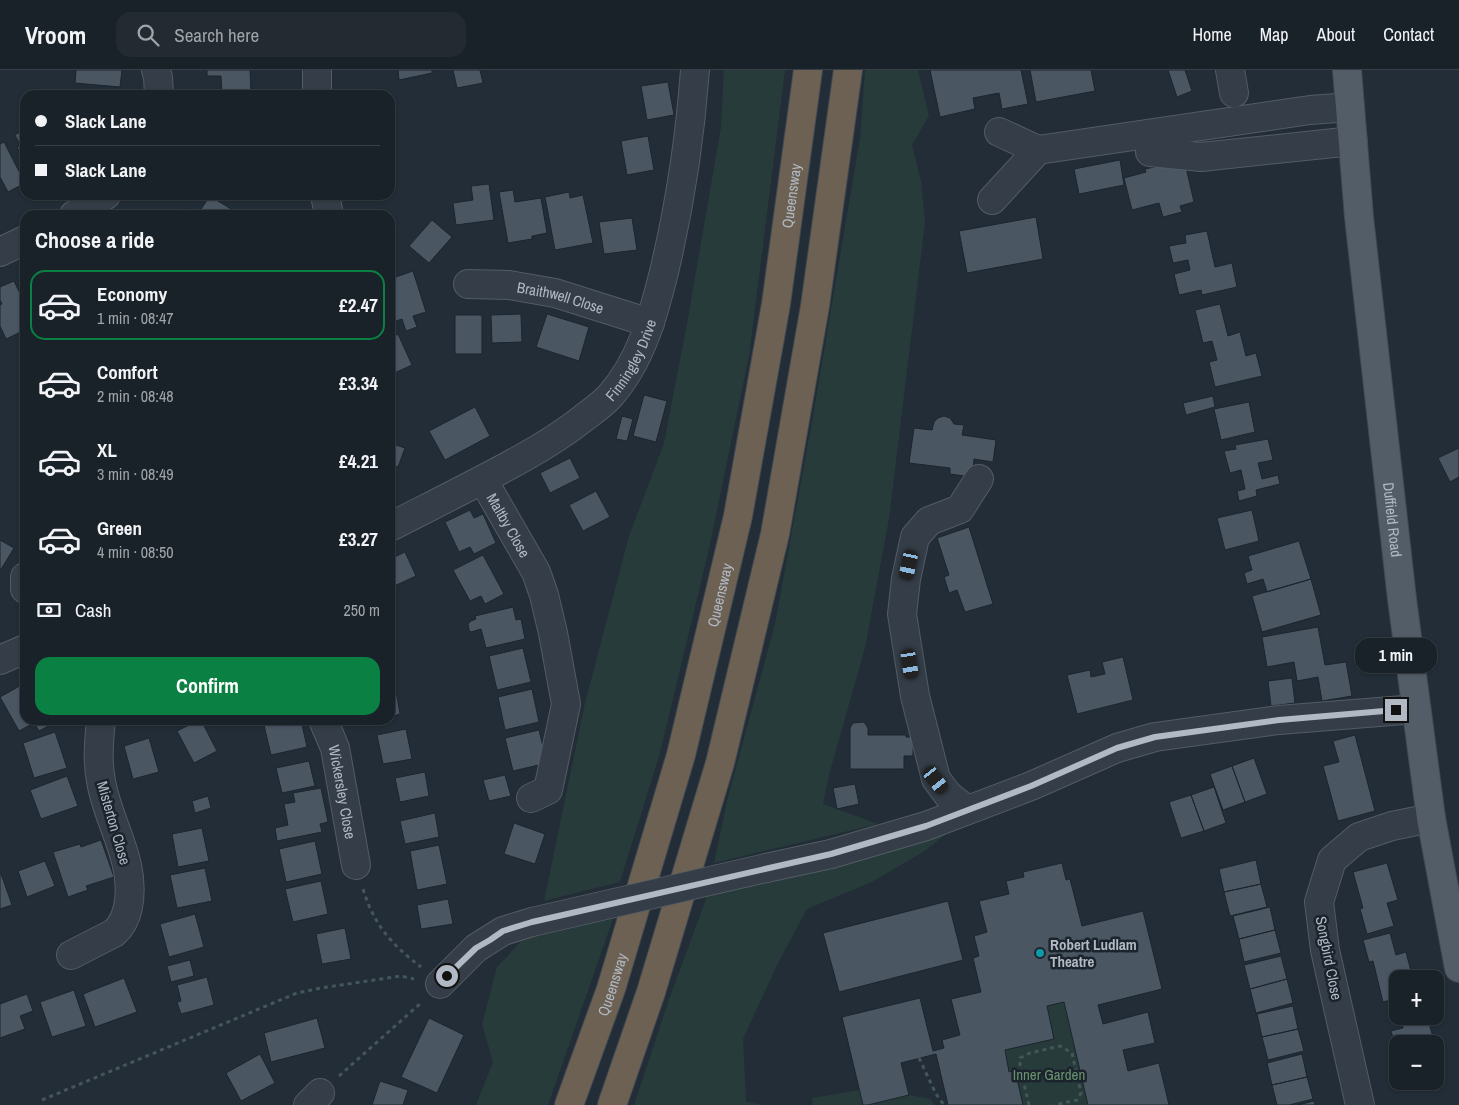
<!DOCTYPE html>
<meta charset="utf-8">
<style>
body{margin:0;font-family:"Archivo Narrow",sans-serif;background:#232a31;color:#f1f3f6;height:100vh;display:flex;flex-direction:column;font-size:19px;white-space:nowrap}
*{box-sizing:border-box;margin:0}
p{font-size:16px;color:#9fa4a8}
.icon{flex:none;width:28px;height:28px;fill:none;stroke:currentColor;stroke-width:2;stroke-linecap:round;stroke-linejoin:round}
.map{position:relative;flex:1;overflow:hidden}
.panel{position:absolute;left:20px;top:140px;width:375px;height:515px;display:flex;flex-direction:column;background:#1a2229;border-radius:15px;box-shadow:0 1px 4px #0004,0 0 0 1px #383f46}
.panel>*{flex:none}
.banner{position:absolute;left:20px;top:20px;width:375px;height:110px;border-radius:15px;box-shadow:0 1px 4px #0004,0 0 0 1px #383f46;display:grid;align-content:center;height:110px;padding:0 15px;background:#1a2229}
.tools{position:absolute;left:1389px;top:900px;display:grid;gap:10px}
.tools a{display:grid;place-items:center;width:55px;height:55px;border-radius:10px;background:#1a2229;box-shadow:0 1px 4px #0004,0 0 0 1px #383f46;font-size:25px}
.end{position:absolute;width:22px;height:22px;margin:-11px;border:6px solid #b0b9c4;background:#111;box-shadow:0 0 0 2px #111}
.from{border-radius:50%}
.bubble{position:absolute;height:35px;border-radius:15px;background:#1a2229;box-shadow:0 1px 4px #0004,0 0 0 1px #383f46;font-size:16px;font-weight:800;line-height:35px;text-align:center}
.car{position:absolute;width:15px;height:30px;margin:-15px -8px;border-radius:6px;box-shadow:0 0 4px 1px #0007;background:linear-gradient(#222 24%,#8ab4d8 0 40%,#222 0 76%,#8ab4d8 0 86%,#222 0)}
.banner b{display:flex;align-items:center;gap:18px;height:48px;font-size:19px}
.banner b+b{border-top:1px solid #383f46}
.banner i{width:12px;height:12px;background:#f1f3f6}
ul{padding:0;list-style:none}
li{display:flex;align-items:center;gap:15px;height:70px;margin:0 10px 8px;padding:0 5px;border:2px solid transparent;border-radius:15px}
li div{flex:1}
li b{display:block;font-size:19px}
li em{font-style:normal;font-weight:800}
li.active{border-color:#0b8043}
li>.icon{width:45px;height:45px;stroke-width:1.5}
h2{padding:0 15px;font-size:22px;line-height:60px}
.pay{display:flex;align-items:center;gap:12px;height:55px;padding:0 15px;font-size:19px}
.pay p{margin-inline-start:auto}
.button{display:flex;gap:10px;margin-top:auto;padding:10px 15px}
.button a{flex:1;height:58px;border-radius:15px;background:#0b8043;color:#fff;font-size:20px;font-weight:800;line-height:58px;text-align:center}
header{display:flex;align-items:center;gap:30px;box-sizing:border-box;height:70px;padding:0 25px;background:#1a2229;border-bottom:1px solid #383f46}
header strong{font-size:24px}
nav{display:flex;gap:28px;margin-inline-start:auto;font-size:18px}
.search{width:350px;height:45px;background:#232a31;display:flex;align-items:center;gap:12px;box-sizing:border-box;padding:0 18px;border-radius:15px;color:#9fa4a8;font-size:19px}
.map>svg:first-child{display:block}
.green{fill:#273b3a}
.building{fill:#4a5763;stroke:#1d252e}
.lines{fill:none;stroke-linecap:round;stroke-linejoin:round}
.minor-casing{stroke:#535c65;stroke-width:30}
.major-casing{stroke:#424a54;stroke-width:30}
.highway-casing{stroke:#404952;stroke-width:30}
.path{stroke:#435758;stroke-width:3;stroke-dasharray:4 4;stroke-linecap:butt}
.minor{stroke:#353e48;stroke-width:28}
.major{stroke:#535d68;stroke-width:28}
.highway{stroke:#6d6153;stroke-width:28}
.minor-bridge-casing{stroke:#535c65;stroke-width:30;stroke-linecap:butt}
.minor-bridge{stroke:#353e48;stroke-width:28}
.route{stroke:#b0b9c4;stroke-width:6}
.culture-dot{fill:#0f9aa8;stroke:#1b232c;stroke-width:2}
.labels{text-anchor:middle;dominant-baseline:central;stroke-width:5;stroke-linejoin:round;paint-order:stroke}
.street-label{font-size:15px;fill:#b0b9c4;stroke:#1b232c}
.poi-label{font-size:15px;font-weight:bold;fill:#b0b9c4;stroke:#1b232c;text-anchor:start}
.park-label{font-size:15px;fill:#69936f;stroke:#1b232c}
</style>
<header>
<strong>Vroom</strong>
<div class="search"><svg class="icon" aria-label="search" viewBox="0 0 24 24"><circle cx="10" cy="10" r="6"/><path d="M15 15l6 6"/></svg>Search here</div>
<nav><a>Home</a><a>Map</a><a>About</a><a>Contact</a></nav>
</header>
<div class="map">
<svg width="1459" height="1035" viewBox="0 0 1459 1035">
<rect width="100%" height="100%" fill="#222d37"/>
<path class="green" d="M724,0H785L749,286L709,479L660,683L620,812L544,831L585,633L629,466L664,373L688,248L721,57Z
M865,0H918L929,46L912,75L921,111L925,153L889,449L865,578L829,705L823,734L878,754L714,793L727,731L775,554L813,346L860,68Z
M953,759L923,782L872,812L807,839L777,895L743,969L746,1032L764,1035H634L667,935L707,826Z
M613,849L548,1035H476L493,992L482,954L497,897L527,865Z
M1064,932L1088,1035H1023L1015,1000L1009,1002L1005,980L1054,969L1047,936Z
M860,1020L863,1035H813L812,1028Z
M909,1025L931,1029L934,1035H868Z"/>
<path class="building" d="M76,0H122L120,17L75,13Z
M207,0H250L251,22L222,23L221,6H207Z
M398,0H432V3L399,10Z
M453,0H480L483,13L457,18Z
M930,0H1021L1028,34L1002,39L999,23L973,28L975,39L940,47Z
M1030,0H1091L1095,21L1036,32Z
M1168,0H1185L1192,21L1177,27Z
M668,12L674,45L647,50L641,16Z
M73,19L95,25H72Z
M25,59V92L17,77L20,75L15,65Z
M648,66L654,100L627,105L621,71Z
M4,72L25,113L8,122L0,107V74Z
M1120,90L1124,115L1079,124L1074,99Z
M1185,93L1194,132L1180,136L1182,142L1163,147L1159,133L1132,140L1124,108L1146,102L1145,99L1169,94Z
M489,114L494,150L456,155L453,133L473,130L471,116Z
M513,120L515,132L541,128L547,163L532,166V169L508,173L499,122Z
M569,122L570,128L583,125L593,173L555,180L545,127Z
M210,126L231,139L227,145H197Z
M184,138L195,145H179Z
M1036,147L1043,189L967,203L959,161Z
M632,148L637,180L604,184L599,152Z
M432,150L452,167L429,193L409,176Z
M1207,161L1215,197L1232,193L1237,217L1202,225L1201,220L1179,225L1174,204L1190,200L1188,190L1173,193L1169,176L1186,173L1185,165Z
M413,201L426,242L413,246L417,257L406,261L402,249L390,253V209Z
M14,211L25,234V260L6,269L0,256V235L2,234L0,230V217Z
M1220,234L1228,266L1240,262L1246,286L1256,283L1262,306L1215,317L1209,292L1217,290L1212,271L1203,273L1195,240Z
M521,244L522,272L492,273L491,245Z
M547,244L589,257L579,291L536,277Z
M455,245H482V284H455Z
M398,264L412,295L390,305V268Z
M644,325L667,331L656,372L633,366Z
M1213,326L1215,337L1186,345L1183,333Z
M1249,332L1255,362L1221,370L1214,339Z
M475,337L490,366L445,390L429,361Z
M622,346L633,349L627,371L616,369Z
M944,346L950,348L954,354L964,355L962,365L996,370L993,392L974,389L972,407L950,404V398L909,393L914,358L932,360L934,352L938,348Z
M1268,369L1273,390L1258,393L1262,409L1278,405L1280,414L1256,420L1257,426L1239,431L1237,421L1245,419L1241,400L1230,403L1224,381L1236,379L1235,375Z
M390,373L405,378L398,397L390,394Z
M1459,378V407L1450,412L1438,388Z
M570,388L580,408L550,423L540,403Z
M596,421L610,447L583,461L569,435Z
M470,440L474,448L483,444L496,473L474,484L470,477L459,482L445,452Z
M1252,440L1259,471L1225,480L1217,448Z
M969,457L993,534L965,542L957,520L949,523L944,507L949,505L937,468Z
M0,470L14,478L0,501Z
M1299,471L1311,509L1267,522L1263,509L1247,514L1244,503L1252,500L1248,486Z
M405,482L416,506L390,518V489Z
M483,485L504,524L485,534L481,526L470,531L453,500Z
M1311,509L1321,545L1262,562L1252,526Z
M513,537L516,550L521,549L525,569L486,578L481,559L471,562L469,560L468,554L471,551L476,549L475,546Z
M1318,557L1325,595L1346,592L1352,626L1322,631L1318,607L1297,611L1294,592L1267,597L1262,567Z
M523,578L531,612L497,620L489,586Z
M1123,587L1133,630L1077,644L1067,605L1090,600L1091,607L1105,604L1102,592Z
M1292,608L1295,633L1271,636L1268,611Z
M25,613V650H60L39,661L34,653L19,661L0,627Z
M532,619L539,652L505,660L498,627Z
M396,621L400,644L390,647V622Z
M199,650H201L217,681L194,693L177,661Z
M268,650H301L307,677L271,685L263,651Z
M864,652L868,658V665H906V667H913V686H904V699H850V658L853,653Z
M406,659L412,689L383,694L377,665Z
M539,660L547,693L513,701L505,668Z
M55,662L67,698L34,708L23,673Z
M1355,665L1375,741L1338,751L1323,696L1339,692L1333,671Z
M149,668L159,702L133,709L124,676Z
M1254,688L1267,724L1245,732L1232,696Z
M309,691L315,716L282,723L276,698Z
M1232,696L1245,732L1223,740L1210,704Z
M425,702L429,726L400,732L395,708Z
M505,705L511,726L489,731L483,710Z
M67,706L78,736L41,749L30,720Z
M855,714L859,734L837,739L833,718Z
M1214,717L1226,753L1204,761L1191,725Z
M321,718L328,752L320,754L322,762L277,771L275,758L288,755L284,734L295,732L293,723Z
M1191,725L1204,761L1181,768L1169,732Z
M208,726L211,738L195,743L192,731Z
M435,743L439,767L405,774L400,751Z
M514,753L545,764L535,794L504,784Z
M202,758L209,791L178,797L172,764Z
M101,770L114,807L86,816L88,820L68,827L53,782L80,774L81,777Z
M315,771L322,804L286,812L279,779Z
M439,775L447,814L417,820L410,781Z
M1256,790L1261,814L1224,822L1219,799Z
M45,791L55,816L27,827L18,801Z
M1062,793L1066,810L1070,809L1082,856L1143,841L1162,919L1098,935L1103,954L1148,942L1155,973L1123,980L1128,1001L1159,993L1169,1035H1088L1064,932L1047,936L1054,969L1005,980L1009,1002L1015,1000L1023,1035H948L936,984L901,993L909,1025L868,1035H863L842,947L920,928L933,981L944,978L942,970L960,965L951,929L981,922L973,888L979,886L974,866L987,862L979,831L1009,824L1006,811L1024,807L1023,802Z
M1387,793L1398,830L1387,833L1394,856L1367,864L1360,839L1363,838L1353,802Z
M205,798L212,831L177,838L170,805Z
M0,801L12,835L0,839Z
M321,811L328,844L293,852L285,819Z
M1261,814L1267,837L1230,846L1224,822Z
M448,829L453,854L421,859L417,835Z
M948,831L963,890L839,922L823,863Z
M1270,837L1275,860L1239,869L1233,846Z
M195,844L204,877L169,887L160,854Z
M345,858L351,889L322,894L316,864Z
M1275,860L1281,883L1244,892L1239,869Z
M1390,863L1396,885L1406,882L1413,909H1398V928L1383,932L1373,891L1369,892L1363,870Z
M1281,886L1287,909L1250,919L1244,895Z
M190,890L194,906L171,912L167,896Z
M207,907L214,935L181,944L177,932L181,931L177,915Z
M124,908L137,942L95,957L83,924Z
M1287,909L1293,933L1256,943L1250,919Z
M74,920L86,956L52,967L40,932Z
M27,924L33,941L20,946L25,959L0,968V934Z
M1293,936L1298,959L1262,967L1257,944Z
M1400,946H1427L1435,974H1398V984L1391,961L1403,958Z
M317,948L325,978L271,992L264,963Z
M429,948L464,965L437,1023L401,1007Z
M1298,959L1304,981L1268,990L1262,967Z
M1435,975L1443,1004L1435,1007Z
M260,984L275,1013L241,1031L226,1003Z
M1302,984L1307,1007L1272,1015L1267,993Z
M1307,1007L1313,1029L1289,1035H1277L1272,1015Z
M380,1011L408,1020L403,1035H372Z
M1314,1031L1315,1035H1298Z"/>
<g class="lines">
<defs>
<g id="minor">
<path d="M156,0L158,7L159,25"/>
<path d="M1230,0L1234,23"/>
<path d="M317,25V0"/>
<path d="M999,62L1038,80L1310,40L1350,37"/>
<path d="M1150,82L1201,87L1353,71"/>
<path d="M325,125L329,145"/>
<path d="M992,130L1038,80"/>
<path d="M74,145L106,125"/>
<path d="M0,182L25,170"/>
<path id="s1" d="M468,214L509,215L555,223L650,253"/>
<path id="s2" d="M483,410L536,502L544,525L553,563L566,634L548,720L531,728"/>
<path id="s3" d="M390,457C429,437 469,417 508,396C534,382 558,368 581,350C591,342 602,335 610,326C641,291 653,246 664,202C680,135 690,68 695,0"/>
<path d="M25,507V519"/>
<path d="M0,590L25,579"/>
<path id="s4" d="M323,650L335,678L356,795"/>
<path d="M967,740L948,725L936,709L915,626L902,544L906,509L915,467L929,451L960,439L979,409"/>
<path d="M766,798L831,784L926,756L1031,716L1117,678L1155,667L1279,650L1416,639"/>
<path d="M71,885L114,863C122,856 126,847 128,837C137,791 108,754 101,711C97,691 99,670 101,650"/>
<path d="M440,914L476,878L503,861L532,852"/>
<path d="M308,1035L320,1023"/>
<path d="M1360,1035L1325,880L1319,832L1332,790L1359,767L1392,756L1431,748"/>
</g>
<g id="major">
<path id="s5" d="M1347,0L1359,147L1402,529L1431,748L1459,898"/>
</g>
<g id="highway">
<path id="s6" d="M569,1035L611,919L681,685L738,446L776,234L808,0"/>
<path d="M612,1035L651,922L720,693L775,464L815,236L848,0"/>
</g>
</defs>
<use href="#minor" class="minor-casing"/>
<use href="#major" class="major-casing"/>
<use href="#highway" class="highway-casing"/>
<path class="path" d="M363,819C374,855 391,874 421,897
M919,988L936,1024L944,1035
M339,1006L422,932
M42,1030L297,923L321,918L401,906L414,909
M1029,1035L1020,997V988L1030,983L1060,976L1072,983L1081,1023L1077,1030L1054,1035"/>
<use href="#minor" class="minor"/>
<use href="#major" class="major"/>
<use href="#highway" class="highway"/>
<defs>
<path id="minor-bridge" d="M532,852L766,798"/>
</defs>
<use href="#minor-bridge" class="minor-bridge-casing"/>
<use href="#minor-bridge" class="minor-bridge"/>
</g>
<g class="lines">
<path class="route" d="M447,906L476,878L490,870L503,861L532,852L831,784L926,756L1031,716L1117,678L1155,667L1279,650L1396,640"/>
</g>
<circle class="culture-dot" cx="1040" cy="883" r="5"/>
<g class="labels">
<g class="street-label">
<text stroke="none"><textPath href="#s6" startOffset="938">Queensway</textPath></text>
<text stroke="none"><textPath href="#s1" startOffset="94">Braithwell Close</textPath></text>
<text stroke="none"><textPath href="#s3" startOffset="299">Finningley Drive</textPath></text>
<text stroke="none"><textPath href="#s5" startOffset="452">Duffield Road</textPath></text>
<text stroke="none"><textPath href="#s2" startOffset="52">Maltby Close</textPath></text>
<text stroke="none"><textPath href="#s6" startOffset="532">Queensway</textPath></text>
<text stroke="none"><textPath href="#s4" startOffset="75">Wickersley Close</textPath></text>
<text transform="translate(114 753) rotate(74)">Misterton Close</text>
<text transform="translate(1329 888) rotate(79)">Songbird Close</text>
<text stroke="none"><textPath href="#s6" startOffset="128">Queensway</textPath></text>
</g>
<g class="poi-label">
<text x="1050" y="874">Robert Ludlam<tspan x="1050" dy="17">Theatre</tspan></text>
</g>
<g class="park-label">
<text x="1049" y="1004">Inner Garden</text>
</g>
</g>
</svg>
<div class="tools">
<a>+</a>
<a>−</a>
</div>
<i class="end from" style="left:447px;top:906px"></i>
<i class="end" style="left:1396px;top:640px"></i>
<div class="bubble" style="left:1355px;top:568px;width:82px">1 min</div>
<i class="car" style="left:909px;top:495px;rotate:192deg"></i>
<i class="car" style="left:910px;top:594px;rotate:171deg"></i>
<i class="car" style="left:936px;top:710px;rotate:143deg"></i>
<div class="banner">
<b><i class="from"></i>Slack Lane</b>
<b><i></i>Slack Lane</b>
</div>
<section class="panel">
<h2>Choose a ride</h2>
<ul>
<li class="active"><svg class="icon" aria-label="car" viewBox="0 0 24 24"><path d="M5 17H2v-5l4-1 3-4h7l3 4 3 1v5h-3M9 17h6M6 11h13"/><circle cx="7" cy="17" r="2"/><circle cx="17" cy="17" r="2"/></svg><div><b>Economy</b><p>1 min · 08:47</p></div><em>£2.47</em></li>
<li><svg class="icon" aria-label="car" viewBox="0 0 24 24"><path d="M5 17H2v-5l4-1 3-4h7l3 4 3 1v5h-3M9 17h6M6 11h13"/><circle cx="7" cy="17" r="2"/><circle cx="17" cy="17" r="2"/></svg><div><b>Comfort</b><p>2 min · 08:48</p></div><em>£3.34</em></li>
<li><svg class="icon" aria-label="car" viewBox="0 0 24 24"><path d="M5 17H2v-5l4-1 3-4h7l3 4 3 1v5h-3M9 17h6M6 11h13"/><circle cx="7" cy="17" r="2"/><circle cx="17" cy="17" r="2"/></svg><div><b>XL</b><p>3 min · 08:49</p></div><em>£4.21</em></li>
<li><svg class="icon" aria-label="car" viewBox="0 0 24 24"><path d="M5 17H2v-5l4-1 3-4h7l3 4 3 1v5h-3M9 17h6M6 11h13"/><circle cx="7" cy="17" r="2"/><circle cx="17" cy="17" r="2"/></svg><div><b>Green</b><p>4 min · 08:50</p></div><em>£3.27</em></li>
</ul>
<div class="pay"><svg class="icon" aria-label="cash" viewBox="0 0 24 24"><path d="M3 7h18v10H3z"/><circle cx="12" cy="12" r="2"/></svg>Cash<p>250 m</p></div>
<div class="button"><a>Confirm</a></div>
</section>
</div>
